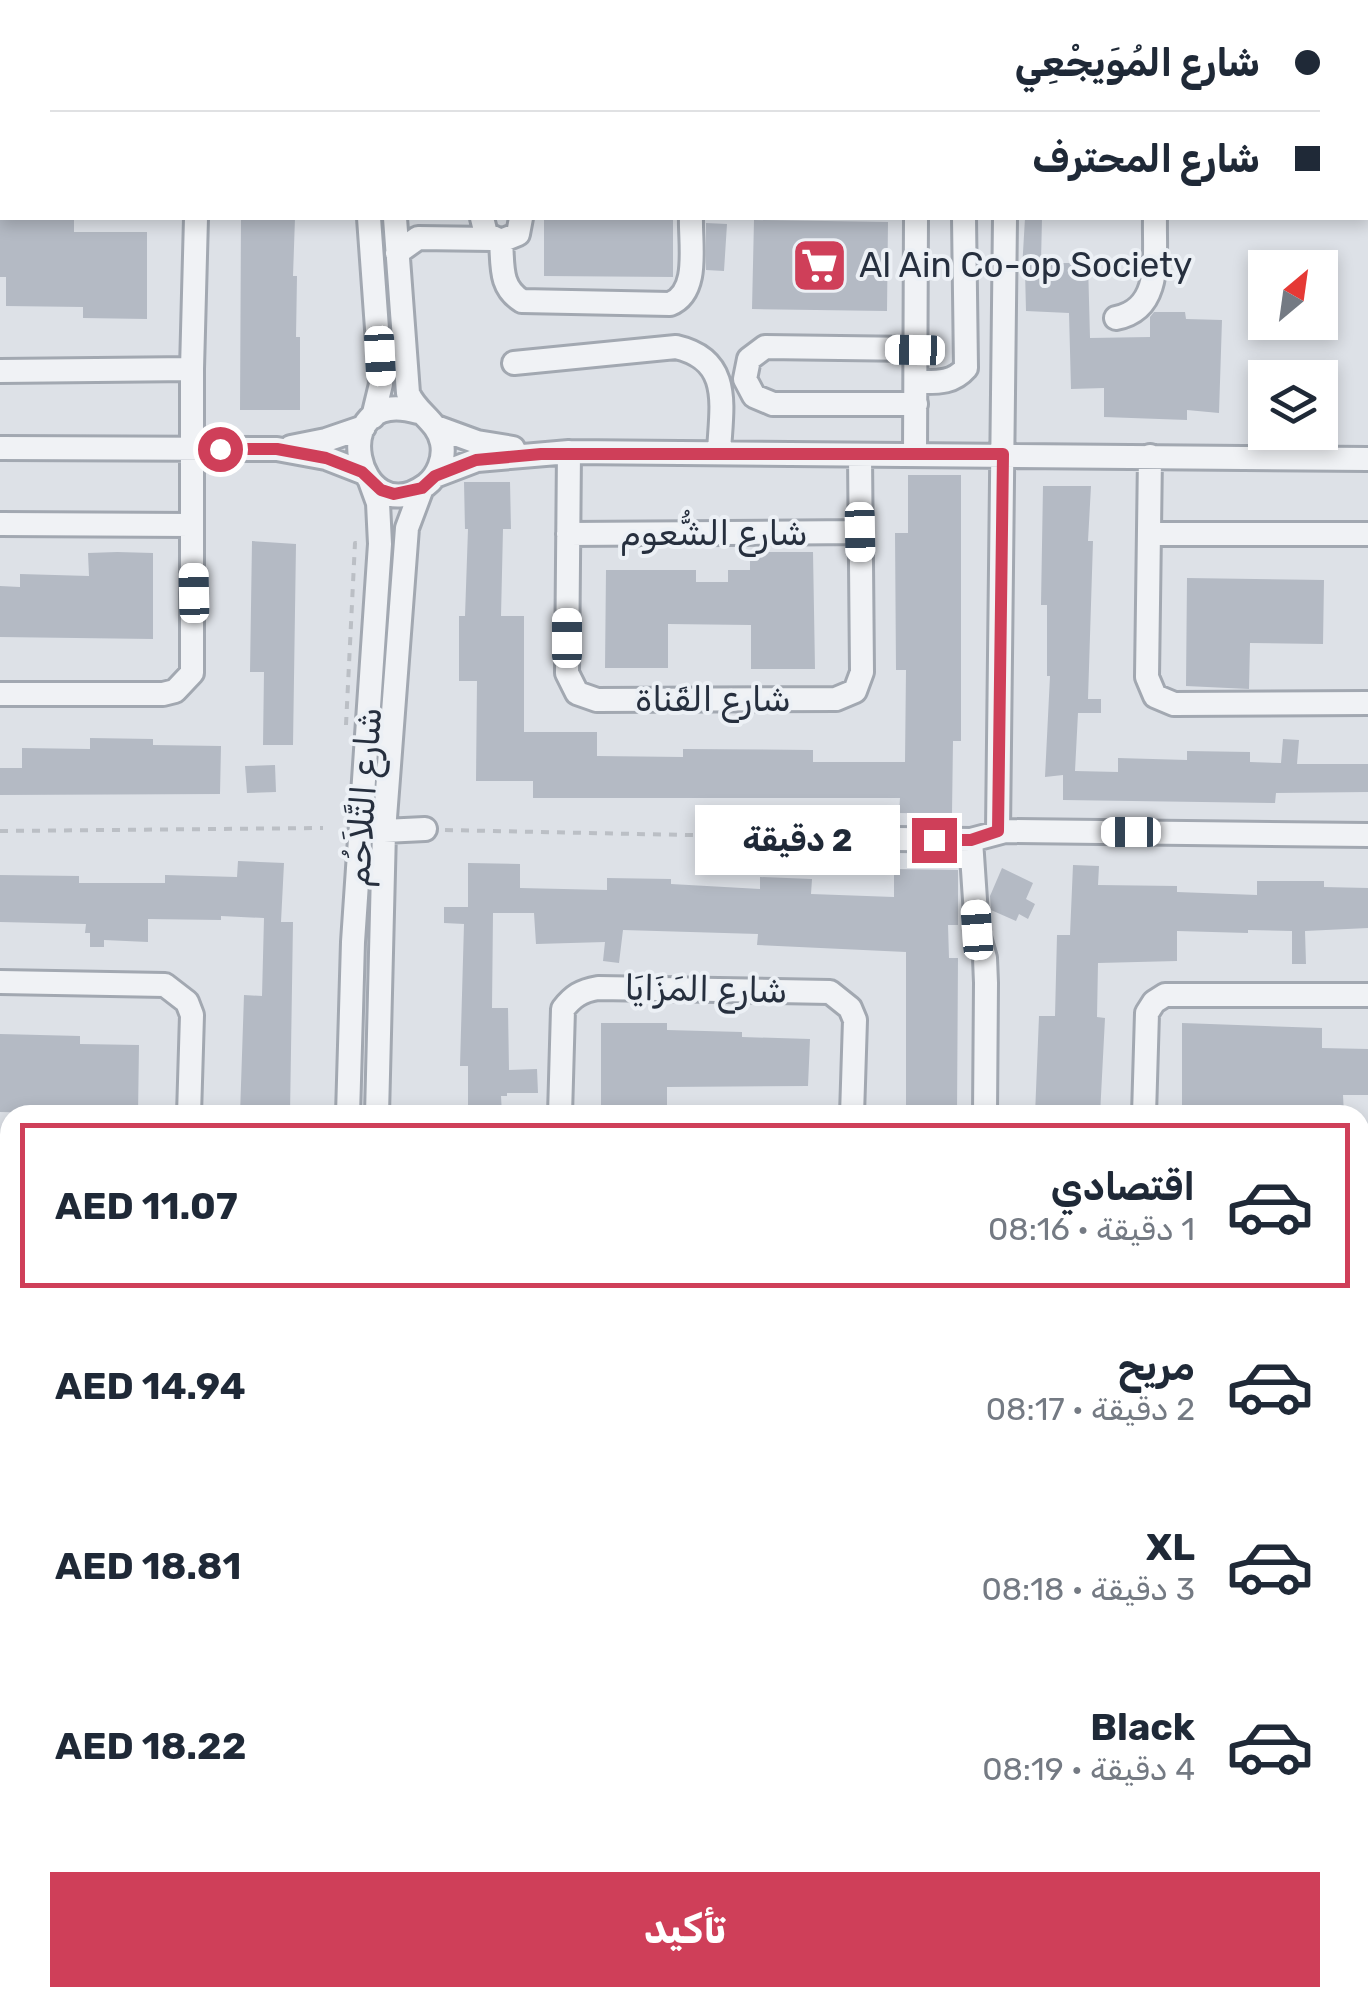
<!DOCTYPE html>
<html lang="ar">
<meta charset="utf-8">
<style>
body{margin:0;font-family:Rubik,Vazirmatn,sans-serif;background:#f6f6f7;color:#1f2937;direction:rtl;height:100vh;display:flex;flex-direction:column;font-size:38px;white-space:nowrap}
*{box-sizing:border-box;margin:0}
p{font-size:32px;color:#747a83}
.icon{flex:none;width:55px;height:55px;fill:none;stroke:currentColor;stroke-width:2;stroke-linecap:round;stroke-linejoin:round}
.map{position:relative;flex:1;overflow:hidden;direction:ltr}
.drawer{position:absolute;left:0px;top:1105px;width:1370px;height:902px;display:flex;flex-direction:column;background:#fff;border-radius:30px 30px 0 0;box-shadow:0 5px 15px #0003;direction:rtl}
.drawer>*{flex:none}
.banner{position:absolute;left:0px;top:0px;width:1370px;height:220px;box-shadow:0 5px 15px #0003;direction:rtl;display:grid;align-content:center;height:220px;padding:0 50px;background:#fff}
.needle{width:65px;rotate:29deg}
.buttons{position:absolute;left:1248px;top:250px;display:grid;gap:20px}
.buttons a{display:grid;place-items:center;width:90px;height:90px;border-radius:0px;background:#fff;box-shadow:0 5px 15px #0003;font-size:50px}
.end{position:absolute;width:45px;height:45px;margin:-22px;border:12px solid #cf3f59;background:#fff;box-shadow:0 0 0 5px #fff}
.from{border-radius:50%}
.bubble{position:absolute;height:70px;border-radius:0px;background:#fff;box-shadow:0 5px 15px #0003;font-size:32px;font-weight:700;line-height:70px;text-align:center;direction:rtl}
.car{position:absolute;width:30px;height:60px;margin:-30px -15px;border-radius:12px;box-shadow:0 0 8px 2px #0007;background:linear-gradient(#fff 24%,#345 0 40%,#fff 0 76%,#345 0 86%,#fff 0)}
.banner b{display:flex;align-items:center;gap:35px;height:95px;font-size:38px}
.banner b+b{border-top:2px solid #e0e1e3}
.banner i{width:25px;height:25px;background:#1f2937}
ul{padding:18px 0 0;list-style:none}
li{display:flex;align-items:center;gap:30px;height:165px;margin:0 20px 15px;padding:0 30px;border:5px solid transparent;border-radius:0px}
li div{flex:1}
li b{display:block;font-size:38px}
li em{font-style:normal;font-weight:700}
li.active{border-color:#cf3f59}
li>.icon{width:90px;height:90px;stroke-width:1.5}
.primary-button{display:flex;gap:20px;margin-top:auto;padding:20px 50px}
.primary-button a{flex:1;height:115px;border-radius:0px;background:#cf3f59;color:#fff;font-size:40px;font-weight:700;line-height:115px;text-align:center}
.map>svg:first-child{display:block}
.lines{fill:none;stroke-linecap:round;stroke-linejoin:round}
.stream{stroke:#97b0c8;stroke-width:5}
.building{fill:#b4bac4}
.minor-casing{stroke:#a2a8b1;stroke-width:28}
.major-casing{stroke:#9ca6b3;stroke-width:32}
.path{stroke:#bbbfc5;stroke-width:4;stroke-dasharray:8 8;stroke-linecap:butt}
.minor{stroke:#f0f2f5;stroke-width:22}
.major{stroke:#fff;stroke-width:28}
.route{stroke:#cf3f59;stroke-width:12}
.labels{text-anchor:middle;dominant-baseline:central;stroke-width:8;stroke-linejoin:round;paint-order:stroke}
.poi-label{font-size:35px;fill:#262f3e;stroke:#ecf0f5;text-anchor:start}
.street-label{font-size:35px;fill:#262f3e;stroke:#ecf0f5}
</style>
<div class="map">
<svg width="1368" height="2006" viewBox="0 0 1368 2006">
<rect width="100%" height="100%" fill="#dde1e7"/>
<g class="lines">
<path class="stream" d="M0,1961L10,1962
M173,1998L205,2006"/>
</g>
<path class="building" d="M241,218H295L293,276H297L296,337H300V410H240Z
M544,218H673V277L544,276Z
M1025,218H1042L1041,263H1088L1090,338L1150,337V317L1154,312H1185L1186,319L1222,320L1219,413L1187,410V420L1104,417V388L1071,389L1069,313L1026,311L1025,270H1022Z
M0,219L74,220V232H147V319L83,318V307L6,306V277H0Z
M754,220L888,222L887,311L752,309Z
M706,223L727,224L724,271L706,270Z
M908,475H961V741H953L952,814L899,813L900,798H533V781H476L477,681H459V616H465L468,529H465L464,482H510L511,529H503L501,616H524V732H597V756L683,757V749L813,750V762H905L906,670H896L895,533H908Z
M1043,486H1091L1088,541H1093L1088,699H1101V713H1078L1075,771L1118,772V758L1187,760V751L1250,752V762L1281,763L1283,739L1299,740L1297,764H1368V792L1276,793L1275,803L1063,800V775L1045,777L1050,676H1047V605H1041Z
M252,541L296,544L293,745H263L264,672H250Z
M117,552L153,553V639L0,637V586L20,587V574L89,576L88,553Z
M750,552H813L815,669H751V625L668,624V668H605L606,570H696V582H728V570H750Z
M1187,578L1324,580L1323,644L1250,643L1249,689L1186,686Z
M90,738L153,739V745L221,746L220,794L0,795V768H22V748L90,749Z
M275,765L276,792L247,793L245,766Z
M238,861L284,863L281,922H293L290,1115H240L244,995L262,996L264,918L221,916V920L148,919V942L104,940V947H90V933H85L86,924L0,922V875L79,876V883H165V875L237,877Z
M468,863L520,864V888L607,890V878L671,879V884L760,889V877L812,879L811,894L894,897V869L958,870V925H948L949,958H958L957,1115H906V952L757,945L758,934L623,930L619,963L603,961L605,942L536,944L534,913H493L492,1008H508L509,1070L537,1069L538,1093H507V1096H501L502,1115H468V1066H460L464,924L444,923V907H468Z
M1073,865L1099,866L1098,885L1177,886V892L1257,895V881H1324V887L1368,888V928L1305,931L1306,964H1292V931L1248,930V933L1177,931V961L1098,963L1097,1017L1105,1018L1100,1115H1035L1039,1016H1055L1057,935H1070Z
M1002,868L1033,883L1026,899L1035,904L1028,919L1019,914L1016,921L991,910L990,896Z
M601,1023H667V1030L742,1032V1037L810,1039L808,1086L667,1087V1115H601Z
M1182,1023L1322,1028V1048L1368,1049V1095H1343L1344,1115H1182Z
M0,1034L80,1036V1044L139,1045L138,1115L0,1112Z"/>
<g class="lines">
<defs>
<path id="minor" d="M362,0V2
M386,0V2
M447,0L450,2
M711,2L714,0
M1007,2V0
M0,186H2
M369,218L381,384L373,417
M395,218L408,393C416,413 438,421 442,443C445,458 438,476 426,485C356,536 323,384 418,412
M482,218L486,234L501,241L518,234L521,218
M501,241C503,265 499,287 522,301L670,304C700,292 690,244 691,218
M397,253L418,238L492,239
M1116,318C1163,309 1154,255 1155,218
M915,349L765,347L749,359L745,379L754,396L773,404H916
M514,363L676,347C733,360 721,407 719,452
M0,371L192,369
M917,382C936,382 952,384 966,368L964,218
M436,427L477,442L513,448
M291,447L326,440L364,427
M0,448L277,449L326,458L362,472
M569,452L567,673L577,693L597,700L836,699L855,691L862,672L860,455
M915,454L916,218
M1150,456L1147,677L1155,696L1174,704L1368,703
M435,476L477,460L569,452L1368,459
M0,524L192,525
M568,534L860,532
M1150,534H1368
M0,694H163L175,691L192,673V369L196,218
M384,831L425,829
M998,831L1005,218
M897,839L971,840L1005,831L1368,835
M971,840L977,930L985,958L986,983L985,1115
M0,982L165,985L187,1002L192,1015L189,1115
M348,1115L353,942L380,544L378,503L370,481
M377,1115L384,831L407,528L422,488
M560,1115L563,1009C573,996 581,991 598,988L830,992L850,1008L855,1020L852,1115
M1144,1115L1147,1013L1154,1002L1165,995H1368
M0,1167L10,1168
M1360,1184H1368
M1360,1510H1368
M1360,1565H1368
M1360,1793H1368
M0,1794H10"/>
<path id="major" d="M1360,1353H1368
M0,1362H10
M0,1396H10
M1360,1404H1368"/>
</defs>
<use href="#minor" class="minor-casing"/>
<use href="#major" class="major-casing"/>
<path class="path" d="M1184,2L1185,0
M0,38H2
M346,725L355,543H359
M445,830L881,839
M0,831L323,828
M0,1508H7L5,1415
M0,1551L10,1565
M1360,1819H1368
M0,1834L10,1836
M0,1858L10,1859
M1360,1873H1368
M624,1998L662,2006
M870,1998L953,2006
M967,2006L969,1998
M1160,2006L1163,1998"/>
<use href="#minor" class="minor"/>
<use href="#major" class="major"/>
</g>
<g class="lines">
<path class="route" d="M220,449H277L326,458L362,472L381,490L394,494L422,488L435,476L476,460L541,454H1003L998,831L971,840H934"/>
</g>
<defs>
<symbol id="supermarket-square" viewBox="-11 -11 22 22"><rect x="-9" y="-9" width="18" height="18" rx="4" fill="#cf3f59" stroke="#ecf0f5"/><path d="M-6-5.5h2.5l.6 2H6L4.5 2H-2.5L-4.4-4H-6ZM-1.5 3.2a1.3 1.3 0 1 0 .1 0ZM3 3.2a1.3 1.3 0 1 0 .1 0Z" fill="#fff"/></symbol>
</defs>
<g fill-rule="evenodd">
<use href="#supermarket-square" x="788" y="234" width="63" height="63"/>
</g>
<g class="labels">
<g class="poi-label">
<text x="859" y="265">Al Ain Co-op Society</text>
</g>
<g class="street-label">
<text x="714" y="533">شارع الشُّعوم</text>
<text x="713" y="699">شارع القَناة</text>
<text transform="translate(363 797) rotate(-86)">شارع التَّلاَحُم</text>
<text transform="translate(706 989) rotate(1)">شارع المَزَايَا</text>
</g>
</g>
</svg>
<div class="buttons">
<a><svg class="needle" viewBox="-14 -14 28 28"><path d="M0-13l5 13h-10z" fill="#e53935"/><path d="M0 13l5-13h-10z" fill="#747a83"/></svg></a>
<a><svg class="icon" aria-label="layers" viewBox="0 0 24 24"><path d="M12 4l9 5-9 5-9-5zM3 14l9 5 9-5"/></svg></a>
</div>
<i class="end from" style="left:220px;top:449px"></i>
<i class="end" style="left:934px;top:840px"></i>
<div class="bubble" style="left:695px;top:805px;width:205px">2 دقيقة</div>
<i class="car" style="left:915px;top:350px;rotate:271deg"></i>
<i class="car" style="left:380px;top:356px;rotate:177deg"></i>
<i class="car" style="left:860px;top:532px;rotate:179deg"></i>
<i class="car" style="left:194px;top:593px;rotate:359deg"></i>
<i class="car" style="left:567px;top:638px;rotate:0deg"></i>
<i class="car" style="left:1131px;top:832px;rotate:270deg"></i>
<i class="car" style="left:977px;top:930px;rotate:356deg"></i>
<div class="banner">
<b><i class="from"></i>شارع المُوَيجْعِي</b>
<b><i></i>شارع المحترف</b>
</div>
<section class="drawer">
<ul>
<li class="active"><svg class="icon" aria-label="car" viewBox="0 0 24 24"><path d="M5 17H2v-5l4-1 3-4h7l3 4 3 1v5h-3M9 17h6M6 11h13"/><circle cx="7" cy="17" r="2"/><circle cx="17" cy="17" r="2"/></svg><div><b>اقتصادي</b><p>1 دقيقة · 08:16</p></div><em>AED 11.07</em></li>
<li><svg class="icon" aria-label="car" viewBox="0 0 24 24"><path d="M5 17H2v-5l4-1 3-4h7l3 4 3 1v5h-3M9 17h6M6 11h13"/><circle cx="7" cy="17" r="2"/><circle cx="17" cy="17" r="2"/></svg><div><b>مريح</b><p>2 دقيقة · 08:17</p></div><em>AED 14.94</em></li>
<li><svg class="icon" aria-label="car" viewBox="0 0 24 24"><path d="M5 17H2v-5l4-1 3-4h7l3 4 3 1v5h-3M9 17h6M6 11h13"/><circle cx="7" cy="17" r="2"/><circle cx="17" cy="17" r="2"/></svg><div><b>XL</b><p>3 دقيقة · 08:18</p></div><em>AED 18.81</em></li>
<li><svg class="icon" aria-label="car" viewBox="0 0 24 24"><path d="M5 17H2v-5l4-1 3-4h7l3 4 3 1v5h-3M9 17h6M6 11h13"/><circle cx="7" cy="17" r="2"/><circle cx="17" cy="17" r="2"/></svg><div><b>Black</b><p>4 دقيقة · 08:19</p></div><em>AED 18.22</em></li>
</ul>
<div class="primary-button"><a>تأكيد</a></div>
</section>
</div>
